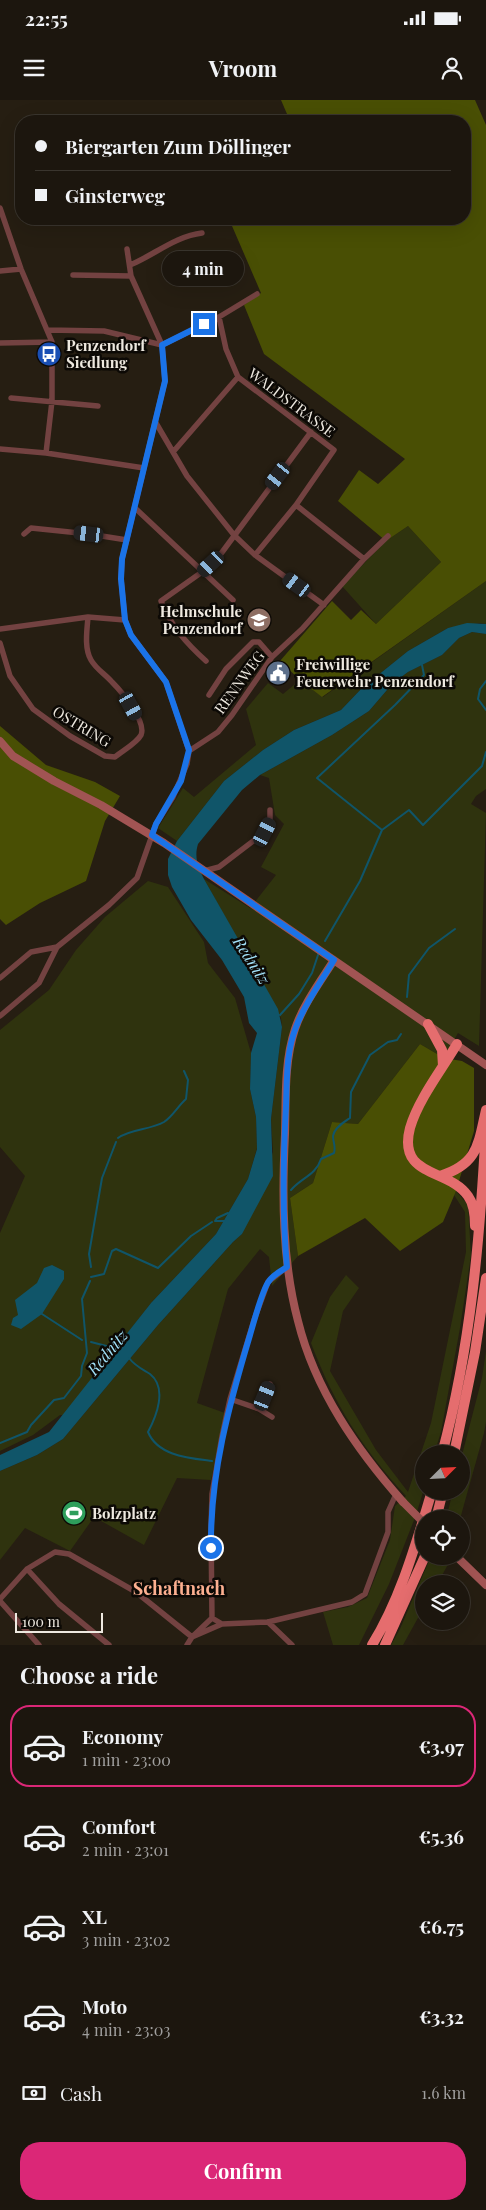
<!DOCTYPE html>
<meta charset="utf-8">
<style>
body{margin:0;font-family:"Playfair Display",serif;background:#251f17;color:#f1f3f6;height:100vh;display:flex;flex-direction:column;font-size:19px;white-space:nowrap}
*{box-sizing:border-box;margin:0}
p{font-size:16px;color:#a09f9e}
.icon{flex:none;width:28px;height:28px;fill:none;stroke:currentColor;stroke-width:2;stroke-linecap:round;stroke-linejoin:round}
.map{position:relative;height:1545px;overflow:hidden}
.drawer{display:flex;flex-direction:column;background:#1c160e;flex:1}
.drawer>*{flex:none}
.banner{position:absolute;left:15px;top:15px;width:456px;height:110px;border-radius:20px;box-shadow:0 5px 20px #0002,0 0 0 1px #3a352e;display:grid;align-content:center;height:110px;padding:0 20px;background:#1c160e}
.needle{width:32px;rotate:66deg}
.tools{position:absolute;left:415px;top:1345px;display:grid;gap:10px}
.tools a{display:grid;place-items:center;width:55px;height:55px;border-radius:50%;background:#1c160e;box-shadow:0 5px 20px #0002,0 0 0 1px #3a352e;font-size:25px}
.scale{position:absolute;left:15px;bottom:12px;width:88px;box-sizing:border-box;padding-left:5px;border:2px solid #eee9e0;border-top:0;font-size:14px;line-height:18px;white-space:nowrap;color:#eee9e0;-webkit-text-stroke:4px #0c0905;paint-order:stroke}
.end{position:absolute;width:22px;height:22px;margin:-11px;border:6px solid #1a73e8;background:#fff;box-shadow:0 0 0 2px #fff}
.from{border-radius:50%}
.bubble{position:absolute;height:35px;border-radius:18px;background:#1c160e;box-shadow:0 5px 20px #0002,0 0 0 1px #3a352e;font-size:16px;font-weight:700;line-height:35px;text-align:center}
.car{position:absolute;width:15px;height:30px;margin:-15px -8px;border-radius:6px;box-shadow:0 0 4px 1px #0007;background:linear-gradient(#222 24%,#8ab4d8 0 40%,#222 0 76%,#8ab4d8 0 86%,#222 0)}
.banner b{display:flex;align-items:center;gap:18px;height:48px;font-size:19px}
.banner b+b{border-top:1px solid #3a352e}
.banner i{width:12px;height:12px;background:#f1f3f6}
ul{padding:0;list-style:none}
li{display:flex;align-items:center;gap:15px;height:82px;margin:0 10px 8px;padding:0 10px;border:2px solid transparent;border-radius:20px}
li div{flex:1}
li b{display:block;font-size:19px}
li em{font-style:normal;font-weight:700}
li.selected{border-color:#db2777}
li>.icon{width:45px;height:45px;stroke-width:1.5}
h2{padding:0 20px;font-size:22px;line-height:60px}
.pay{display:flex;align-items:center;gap:12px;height:55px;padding:0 20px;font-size:19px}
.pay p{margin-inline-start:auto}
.button{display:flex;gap:10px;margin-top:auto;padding:10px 20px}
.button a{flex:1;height:58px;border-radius:20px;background:#db2777;color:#fff;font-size:20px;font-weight:700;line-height:58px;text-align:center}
.status{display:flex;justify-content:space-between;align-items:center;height:35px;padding:0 25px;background:#1c160e;direction:ltr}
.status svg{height:14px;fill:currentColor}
header{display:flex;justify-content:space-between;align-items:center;height:65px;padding:0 20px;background:#1c160e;font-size:22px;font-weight:700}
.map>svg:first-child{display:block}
.green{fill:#2f330e}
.forest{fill:#494f04}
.water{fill:#105569}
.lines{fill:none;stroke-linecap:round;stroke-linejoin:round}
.stream{stroke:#105569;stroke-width:2}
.street{stroke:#734241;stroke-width:5.5}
.secondary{stroke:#a15453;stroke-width:8}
.highway{stroke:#e56d6e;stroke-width:10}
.secondary-bridge{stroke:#a15453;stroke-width:8}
.route{stroke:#1a73e8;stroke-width:6}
.labels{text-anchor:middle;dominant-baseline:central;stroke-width:5;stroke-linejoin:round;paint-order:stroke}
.poi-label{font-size:15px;font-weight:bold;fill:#eee9e0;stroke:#0c0905;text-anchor:start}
.street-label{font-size:15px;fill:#eee9e0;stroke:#0c0905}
.water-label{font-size:16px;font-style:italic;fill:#a2e1f9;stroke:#0c0905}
.quarter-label{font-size:18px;font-weight:bold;fill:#fcaf90;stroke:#0c0905}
</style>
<div class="status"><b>22:55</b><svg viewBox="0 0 49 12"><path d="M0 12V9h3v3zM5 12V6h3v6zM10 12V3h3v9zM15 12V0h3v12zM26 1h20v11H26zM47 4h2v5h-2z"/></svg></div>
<header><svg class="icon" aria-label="menu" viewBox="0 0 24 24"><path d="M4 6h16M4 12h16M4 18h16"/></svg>Vroom<svg class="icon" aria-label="person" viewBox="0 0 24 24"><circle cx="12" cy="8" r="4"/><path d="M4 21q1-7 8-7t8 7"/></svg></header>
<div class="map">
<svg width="486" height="1545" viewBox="0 0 486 1545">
<rect width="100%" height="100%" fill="#261e12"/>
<path class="green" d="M408,426L441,462L376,524L342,486L386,441Z
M486,481V524L480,523L448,528L408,551L362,588L341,610L294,630L263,650L224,681L177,741L158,728L183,688L194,697L256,645L246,609L268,583L283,594L300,580L323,597Z
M472,532L486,534V689L476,696L471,704L486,713L479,946L458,933L444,958L420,944L358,1024L332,1022L313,1083L290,1098L298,1156L272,1186L269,1157L260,1149L228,1189L197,1303L225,1313L211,1380L177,1378L144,1445L94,1417L70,1451L25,1428L0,1460V1371L37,1355L63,1339L158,1225L233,1142L242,1134L273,1052L271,1019L282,927L281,918L204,779L250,808L276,775L261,767L284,724L275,715L269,678L260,675L332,635L369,611L393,583L408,572L442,555L459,538Z
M148,781L168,787L204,842L208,863L235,898L251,953L250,989L256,1017L257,1048L248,1079L216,1134L151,1203L64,1315H60L33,1335L0,1351V1133L25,1076L0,1047V930L49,890L76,850L105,817Z
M456,1091L468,1105L471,1155L460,1228L441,1332L434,1354H424V1389L416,1415L389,1484L359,1545H333L323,1512L348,1507L367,1498L390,1440L395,1406L406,1396C362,1348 334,1304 311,1243L330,1197L346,1175L359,1188L343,1211L330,1271L376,1350L408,1392L431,1323L466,1152L465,1112L454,1095Z
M486,1251V1322L484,1333L460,1419H446L453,1391H461V1359L482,1278Z
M431,1456H445L450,1461L437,1484H424V1507L403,1545H391L400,1529Z"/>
<path class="forest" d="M281,0H475L486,25V481L322,597L300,580L280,561L332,501L351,520L361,510L376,524L441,462L408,426L386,441L338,401L359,370L378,384L405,359L264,254L244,205L261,193L229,119H465V21H290Z
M0,626L46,665L95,682L120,696L105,721L86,781L40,803L6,825L0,819Z
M420,944L444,958L462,961L474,968V1031L456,1091L443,1122L400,1151L365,1118L298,1156L290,1098L313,1083L332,1022L358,1024Z"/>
<path class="water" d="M467,523L486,524V534L472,532L459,538L442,555L408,572L393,583L369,611L332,635L260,675L242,690L198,744C194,757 198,767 204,779L278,909L282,927L271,1019L273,1076L242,1134L233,1142L158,1225L63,1339L37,1355L0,1371V1355L49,1332L151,1203L216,1134L248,1079L257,1049L256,1017L250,989L251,953L257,933L249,923L244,897L222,860L191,820L172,787L168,775V759L177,741L224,681L263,650L294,630L341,610L362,588L408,551L448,528Z
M52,1165L64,1171V1179L42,1214L21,1229L11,1225L13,1218L18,1215L15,1200L37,1183L44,1168Z"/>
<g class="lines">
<path class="stream" d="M486,581L480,589L478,599L486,610
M382,730L317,678L395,605L424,575L422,565
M325,841L360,781L382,730L409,710L423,725L482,666L486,652
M407,897L409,875L429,848L455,829
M280,915L299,894L312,873L319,852
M118,1038C130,1029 150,1030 164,1022C173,1016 178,1006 186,999L188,980L184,971
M291,1090C301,1078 316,1075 321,1059L334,1053C336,1046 333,1042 333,1036C334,1028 344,1022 350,1018L351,992L370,955L388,942L397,940L401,934
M215,1121H225
M215,1121L217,1118L228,1113
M91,1167L89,1154L102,1078L116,1042
M91,1177L104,1174L112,1151L116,1149L158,1168L191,1136L212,1122
M42,1214L82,1240
M91,1242L118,1249
M129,1258C135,1266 142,1269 150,1274C168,1288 156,1317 148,1332C158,1356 189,1358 212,1361
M0,1343L27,1332L31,1325L54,1300L64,1298L81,1276L82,1266L87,1253L82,1199L90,1181"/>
<path class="street" d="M0,108L21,169L52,242V301L46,353
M130,165C154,155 176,136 202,133
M0,171L21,169
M73,175L131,176
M219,217L226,249L238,277L334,350L296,405L255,455
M47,230L104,231L162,245
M0,243L52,242
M162,245L219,217L257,194
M11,298L98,306
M156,323L187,376L234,435L255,455L324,505
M0,349L46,353L144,368
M173,352L238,277
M296,405L364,459
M135,408L233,500
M24,434L31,428L89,434L127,440
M0,529L88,517L125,520
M0,543L10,576L33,609L70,636L105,656L115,657C122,651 137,643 141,635C147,622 121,591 112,582C105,574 96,569 91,560C84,548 87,530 88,517
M206,561C186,543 171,526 161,501L202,472L220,455L311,332
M209,595L226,569L253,542H259L272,557
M189,651L218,632L232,615L272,557L302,529L364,459L388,436
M204,771L219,767L265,732L270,722V710
M0,878L31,852L57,847
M0,916L39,883L57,847L109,805L137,778L156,724L173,697L187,664L189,651L166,582L131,535L125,520L121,479L122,459L165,281L162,245L131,176L127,149
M230,1299L259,1309L270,1284
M259,1309L272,1317
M27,1469L59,1504L109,1545
M0,1499L27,1469L55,1452L69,1454L136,1492L192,1537L212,1518L211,1429L212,1394L222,1336L230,1299L254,1220L268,1182L287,1167
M0,1501L39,1545
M212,1518L222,1524L268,1522L352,1502L365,1494L388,1432V1412L396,1394
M268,1522L292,1545
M187,1545L192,1537L222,1524"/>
<path class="secondary" d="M0,641L13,656L54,681L101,705L164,743L486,965
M334,860C320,882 303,905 295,929C284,962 286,999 285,1034C282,1096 282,1161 298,1221C315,1290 357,1350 403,1402
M456,1456L486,1485"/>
<path class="highway" d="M428,924L442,950L443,966
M457,944C442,969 418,1000 410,1028C397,1078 449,1068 468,1096C474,1104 475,1116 475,1126
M440,1076C478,1064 478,1045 486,1010
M442,1354C471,1246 480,1137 486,1026
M454,1354L475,1252L486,1178
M436,1419L443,1391
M372,1545C401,1498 416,1443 432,1391
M385,1545L425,1456"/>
<path class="secondary-bridge" d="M403,1402L424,1423"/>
</g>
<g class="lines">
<path class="route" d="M204,224L162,245L165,281L122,459L121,479L125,520L131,535L166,582L189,650L181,681L156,724L152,735L334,860C321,882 305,903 296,927C286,952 287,980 286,1006C283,1060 282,1114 287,1167C281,1171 273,1175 269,1181C262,1190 254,1222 250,1235C229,1305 210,1374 211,1448"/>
</g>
<defs>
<symbol id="bus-disc" viewBox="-11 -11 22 22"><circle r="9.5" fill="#1a4fb4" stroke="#0c0905"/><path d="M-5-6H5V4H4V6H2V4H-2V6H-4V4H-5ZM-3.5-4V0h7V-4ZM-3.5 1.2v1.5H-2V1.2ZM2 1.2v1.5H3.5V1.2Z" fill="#fff"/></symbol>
<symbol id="school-disc" viewBox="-11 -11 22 22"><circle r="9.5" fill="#8d6e63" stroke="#0c0905"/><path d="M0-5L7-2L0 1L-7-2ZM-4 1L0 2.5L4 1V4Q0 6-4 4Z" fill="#fff"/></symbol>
<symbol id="civic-disc" viewBox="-11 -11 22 22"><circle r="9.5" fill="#5c6f8a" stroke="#0c0905"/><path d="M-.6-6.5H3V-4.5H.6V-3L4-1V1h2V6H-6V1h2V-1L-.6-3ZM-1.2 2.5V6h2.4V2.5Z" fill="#fff"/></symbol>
<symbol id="stadium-disc" viewBox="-11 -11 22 22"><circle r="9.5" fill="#2e9e5b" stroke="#0c0905"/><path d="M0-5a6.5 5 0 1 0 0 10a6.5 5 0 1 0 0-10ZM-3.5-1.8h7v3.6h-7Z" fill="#fff"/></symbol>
</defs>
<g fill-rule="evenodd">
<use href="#bus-disc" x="35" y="240" width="28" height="28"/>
<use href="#school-disc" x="245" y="506" width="28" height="28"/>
<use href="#civic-disc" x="264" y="559" width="28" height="28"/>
<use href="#stadium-disc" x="60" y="1399" width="28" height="28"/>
</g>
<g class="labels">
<g class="poi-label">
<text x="66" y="245">Penzendorf<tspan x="66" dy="17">Siedlung</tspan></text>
<text x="242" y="511" text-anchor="end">Helmschule<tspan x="242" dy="17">Penzendorf</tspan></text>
<text x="296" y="564">Freiwillige<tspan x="296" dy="17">Feuerwehr Penzendorf</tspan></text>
<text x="92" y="1413">Bolzplatz</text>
</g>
<g class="street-label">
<text transform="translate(292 302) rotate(37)">WALDSTRASSE</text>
<text transform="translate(239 582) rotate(-54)">RENNWEG</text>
<text transform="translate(82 626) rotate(31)">OSTRING</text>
</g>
<g class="water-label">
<text transform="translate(252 860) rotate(57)">Rednitz</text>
<text transform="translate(107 1252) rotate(-50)">Rednitz</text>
</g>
<g class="quarter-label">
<text x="179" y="1488">Schaftnach</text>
</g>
</g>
</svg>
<div class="tools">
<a><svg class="needle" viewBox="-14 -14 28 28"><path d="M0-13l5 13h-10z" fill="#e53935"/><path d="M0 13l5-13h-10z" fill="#a09f9e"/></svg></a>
<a><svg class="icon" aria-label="locate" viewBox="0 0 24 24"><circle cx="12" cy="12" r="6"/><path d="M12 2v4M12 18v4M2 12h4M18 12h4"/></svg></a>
<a><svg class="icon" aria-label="layers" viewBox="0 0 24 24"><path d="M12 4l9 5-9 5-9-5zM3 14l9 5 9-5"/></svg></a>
</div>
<div class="scale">100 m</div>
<i class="end from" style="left:211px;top:1448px"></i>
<i class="end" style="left:204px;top:224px"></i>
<div class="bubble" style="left:162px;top:151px;width:82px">4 min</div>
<i class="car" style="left:278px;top:376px;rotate:217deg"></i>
<i class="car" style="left:89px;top:434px;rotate:277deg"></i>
<i class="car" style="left:211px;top:464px;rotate:227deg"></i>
<i class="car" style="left:297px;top:485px;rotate:306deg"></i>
<i class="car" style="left:131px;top:606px;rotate:151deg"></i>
<i class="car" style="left:265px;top:732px;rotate:27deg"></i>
<i class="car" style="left:265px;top:1296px;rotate:22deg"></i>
<div class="banner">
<b><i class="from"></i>Biergarten Zum Döllinger</b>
<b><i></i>Ginsterweg</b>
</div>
</div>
<section class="drawer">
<h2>Choose a ride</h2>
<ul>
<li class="selected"><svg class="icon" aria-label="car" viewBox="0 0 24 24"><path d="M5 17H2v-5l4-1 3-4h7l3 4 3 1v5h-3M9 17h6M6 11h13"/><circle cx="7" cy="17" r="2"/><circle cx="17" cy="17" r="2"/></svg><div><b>Economy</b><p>1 min · 23:00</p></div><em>€3.97</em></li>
<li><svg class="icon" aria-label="car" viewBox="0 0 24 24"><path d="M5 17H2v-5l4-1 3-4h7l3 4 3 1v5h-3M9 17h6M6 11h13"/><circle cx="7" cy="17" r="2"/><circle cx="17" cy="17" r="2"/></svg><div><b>Comfort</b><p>2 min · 23:01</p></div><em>€5.36</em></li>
<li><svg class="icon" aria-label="car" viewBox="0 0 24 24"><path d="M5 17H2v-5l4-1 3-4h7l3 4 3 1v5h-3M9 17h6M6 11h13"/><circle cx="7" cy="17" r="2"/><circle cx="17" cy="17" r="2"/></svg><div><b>XL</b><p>3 min · 23:02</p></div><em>€6.75</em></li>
<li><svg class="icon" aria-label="car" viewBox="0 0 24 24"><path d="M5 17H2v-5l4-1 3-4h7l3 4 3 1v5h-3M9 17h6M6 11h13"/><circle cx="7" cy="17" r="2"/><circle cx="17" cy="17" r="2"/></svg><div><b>Moto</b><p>4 min · 23:03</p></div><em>€3.32</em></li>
</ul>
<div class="pay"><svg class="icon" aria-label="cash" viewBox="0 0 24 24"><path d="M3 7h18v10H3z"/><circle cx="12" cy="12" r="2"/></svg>Cash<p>1.6 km</p></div>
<div class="button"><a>Confirm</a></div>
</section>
